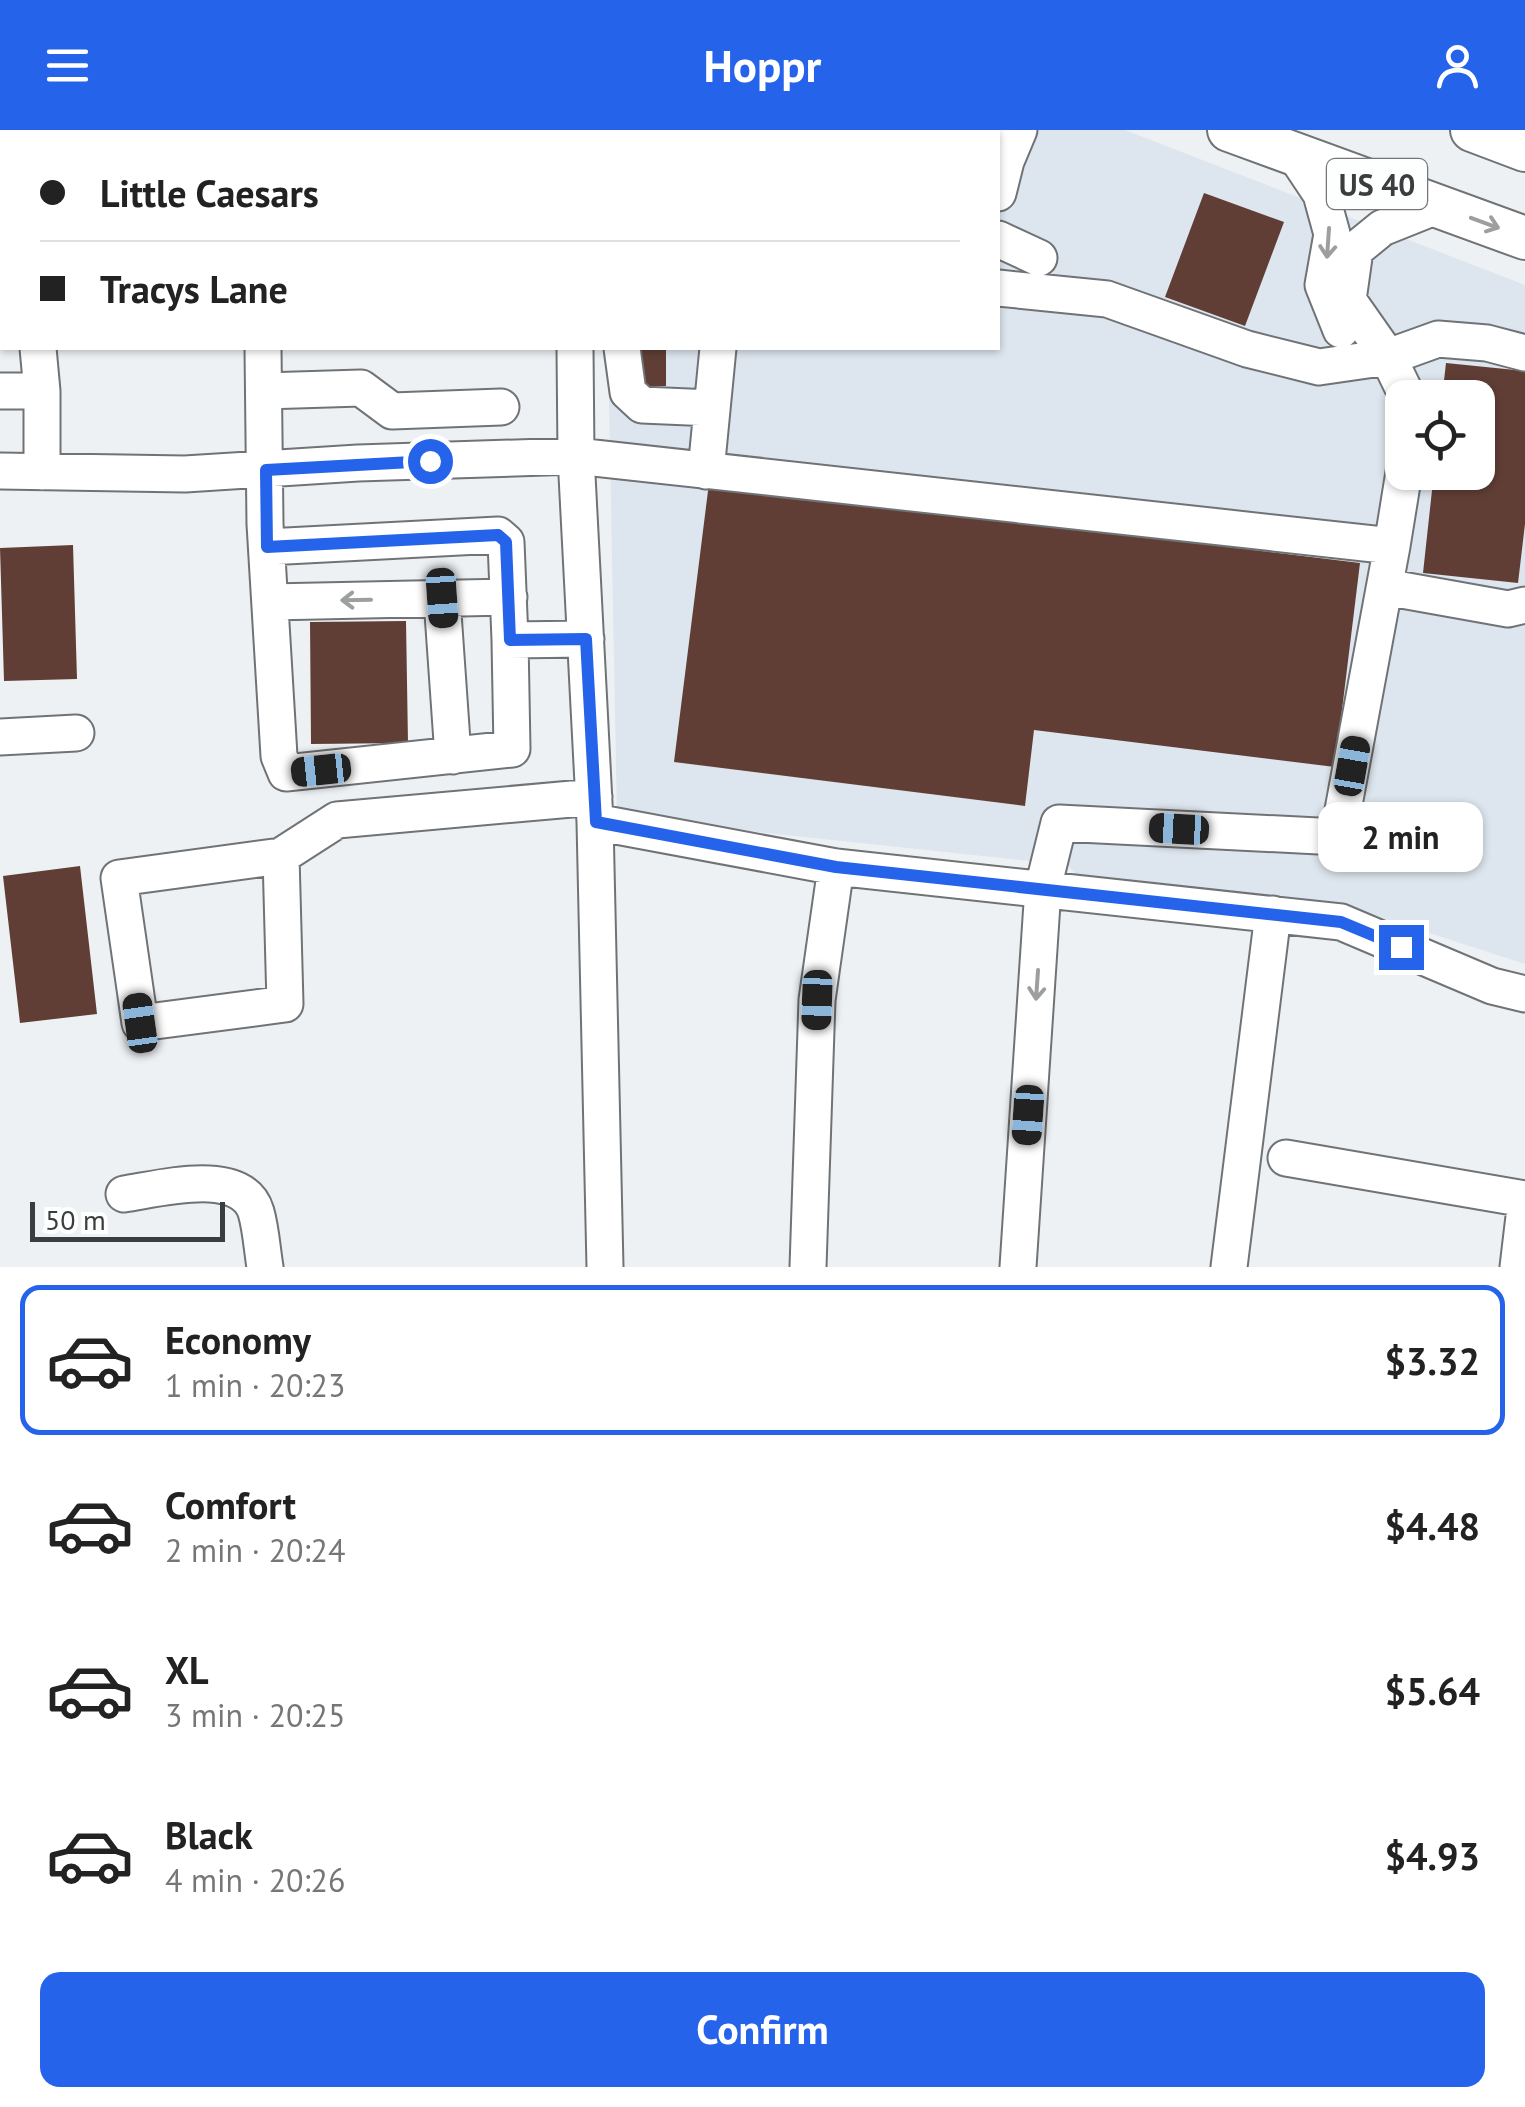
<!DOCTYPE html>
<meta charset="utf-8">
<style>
body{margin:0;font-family:"PT Sans",sans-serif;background:#f2f2f2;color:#222;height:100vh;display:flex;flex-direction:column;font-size:38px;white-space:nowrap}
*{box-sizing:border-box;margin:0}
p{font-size:32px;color:#767676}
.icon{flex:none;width:55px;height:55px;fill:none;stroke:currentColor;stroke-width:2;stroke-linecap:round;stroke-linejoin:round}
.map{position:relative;height:1137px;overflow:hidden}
.drawer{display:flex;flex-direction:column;background:#fff;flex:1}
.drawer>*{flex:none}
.banner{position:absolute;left:0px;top:0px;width:1000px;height:220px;box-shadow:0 2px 8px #0004;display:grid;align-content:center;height:220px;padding:0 40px;background:#fff}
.buttons{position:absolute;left:1385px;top:250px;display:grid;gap:20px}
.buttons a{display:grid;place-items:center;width:110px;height:110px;border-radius:20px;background:#fff;box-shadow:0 2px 8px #0004;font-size:50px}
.scale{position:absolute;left:30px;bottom:25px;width:195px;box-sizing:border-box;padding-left:10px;border:5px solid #3b3c3e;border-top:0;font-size:28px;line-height:35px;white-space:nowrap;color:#3b3c3e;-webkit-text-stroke:8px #fdfefe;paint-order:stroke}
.end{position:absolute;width:45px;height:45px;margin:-22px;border:12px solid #2563eb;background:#fff;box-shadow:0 0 0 5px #fff}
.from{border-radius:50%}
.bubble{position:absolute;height:70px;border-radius:20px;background:#fff;box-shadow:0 2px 8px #0004;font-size:32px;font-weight:600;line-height:70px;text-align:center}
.car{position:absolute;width:30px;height:60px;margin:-30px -15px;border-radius:12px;box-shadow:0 0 8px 2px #0007;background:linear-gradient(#222 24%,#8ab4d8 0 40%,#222 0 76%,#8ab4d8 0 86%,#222 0)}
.banner b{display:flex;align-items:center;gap:35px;height:95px;font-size:38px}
.banner b+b{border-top:2px solid #e0e0e0}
.banner i{width:25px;height:25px;background:#222}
ul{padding:18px 0 0;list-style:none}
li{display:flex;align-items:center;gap:30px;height:150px;margin:0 20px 15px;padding:0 20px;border:5px solid transparent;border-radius:20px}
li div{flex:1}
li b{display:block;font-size:38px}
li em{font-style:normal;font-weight:600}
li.active{border-color:#2563eb}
li>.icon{width:90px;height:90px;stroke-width:1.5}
.action{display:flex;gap:20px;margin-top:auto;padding:20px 40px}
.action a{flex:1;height:115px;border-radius:20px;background:#2563eb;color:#fff;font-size:40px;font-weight:600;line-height:115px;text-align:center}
header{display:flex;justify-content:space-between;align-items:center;height:130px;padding:0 40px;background:#2563eb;color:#fff;font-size:45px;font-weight:600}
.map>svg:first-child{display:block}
.built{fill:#dde5ee;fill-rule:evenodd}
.building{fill:#603e35}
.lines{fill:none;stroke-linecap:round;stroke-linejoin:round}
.minor-casing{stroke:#707376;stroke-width:39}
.major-casing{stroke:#707376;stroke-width:46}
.minor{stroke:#fff;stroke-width:35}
.major{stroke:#fff;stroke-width:42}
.oneway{stroke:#9d9e9e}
.route{stroke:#2563eb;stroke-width:12}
.labels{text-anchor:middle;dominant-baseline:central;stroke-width:10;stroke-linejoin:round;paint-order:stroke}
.shield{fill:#fdfefe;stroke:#757678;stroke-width:2.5}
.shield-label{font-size:30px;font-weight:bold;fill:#3b3c3e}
</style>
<header><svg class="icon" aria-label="menu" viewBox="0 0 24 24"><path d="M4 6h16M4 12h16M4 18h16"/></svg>Hoppr<svg class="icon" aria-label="person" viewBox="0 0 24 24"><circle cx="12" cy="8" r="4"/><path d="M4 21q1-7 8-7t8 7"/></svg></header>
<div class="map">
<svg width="1525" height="1137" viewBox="0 0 1525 1137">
<rect width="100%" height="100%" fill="#eef1f4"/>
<path class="built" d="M604,0H1125L1525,155V834L1374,785L1077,746L1068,735L617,687L608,218H998V2ZM1402,268H1478V342H1402Z"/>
<path class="building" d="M1204,63L1284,92L1245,196L1165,167Z
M634,218H666V256H634Z
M1446,233L1525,241V394L1518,453L1423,443L1434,342H1478V268H1442Z
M709,353L1360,433L1335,637L1034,600L1025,676L674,632Z
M73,415L77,549L4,551L0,418Z
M406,491L408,613L311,614L310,492Z
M80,736L97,884L20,893L3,746Z"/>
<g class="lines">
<defs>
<path id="minor" d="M403,0L406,2
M495,0V2
M573,0V2
M631,0V2
M750,0V2
M33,2L35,0
M829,2L830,0
M924,2L925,0
M988,2L989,0
M1295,25L1321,64L1332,104L1323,155L1341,200
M998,63L1006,31L1019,0
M998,109L1039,128
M998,158L1107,169L1247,219L1319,237L1388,227L1438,209L1487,213L1525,223
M38,218L42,261V342
M263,218L265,394L279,626L286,643L512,619L510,510L586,509
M575,218L576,326L595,692L605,1137
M622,218L628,262L642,275L712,278
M0,261H42
M264,261L361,258L392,281L501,277
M1408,268L1388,227L1348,170L1355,120L1382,98L1437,76
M0,341L185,344L358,333L576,326L1392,416L1338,707L1059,693L1043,758L1018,1137
M706,341L718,218
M1392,416L1404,342
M267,417L498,405L506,412L510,510
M1385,457L1508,479L1525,475
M442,469L453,626
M270,472L509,467
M0,607L76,603
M595,692L836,737L1341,792L1492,856L1525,864
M281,726L285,874L140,893L119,748L281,726L337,690L594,667
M1286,1028L1525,1069
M124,1064C159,1059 242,1036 256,1082C261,1099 262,1119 265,1137
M808,1137L817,870L836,737
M1229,1137L1273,784
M1518,1137L1525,1078"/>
<path id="major" d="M1229,0L1525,108
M1472,0L1525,20"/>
</defs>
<use href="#minor" class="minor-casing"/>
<use href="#major" class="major-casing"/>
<use href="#minor" class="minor"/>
<use href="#major" class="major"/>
</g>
<defs><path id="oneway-shaft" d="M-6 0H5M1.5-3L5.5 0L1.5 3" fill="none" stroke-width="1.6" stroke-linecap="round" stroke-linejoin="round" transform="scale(2.5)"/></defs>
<g class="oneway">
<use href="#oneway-shaft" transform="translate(1485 93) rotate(20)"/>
<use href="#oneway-shaft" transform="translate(1328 113) rotate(94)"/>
<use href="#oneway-shaft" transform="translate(356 470) rotate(179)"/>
<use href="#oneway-shaft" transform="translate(1037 855) rotate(94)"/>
</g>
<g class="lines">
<path class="route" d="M430,331L266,340L267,417L498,405L506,412L510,510L586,509L596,692L836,737L1341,792L1401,817"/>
</g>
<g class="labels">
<rect class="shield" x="1327" y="29" width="100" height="50" rx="8"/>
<g class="shield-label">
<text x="1377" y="54">US 40</text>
</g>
</g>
</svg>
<div class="buttons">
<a><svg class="icon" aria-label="locate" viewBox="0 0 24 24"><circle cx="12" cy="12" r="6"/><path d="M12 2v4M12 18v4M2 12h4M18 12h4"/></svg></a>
</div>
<div class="scale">50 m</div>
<i class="end from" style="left:430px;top:331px"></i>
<i class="end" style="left:1401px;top:817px"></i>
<div class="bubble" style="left:1318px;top:672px;width:165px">2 min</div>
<i class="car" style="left:442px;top:468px;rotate:176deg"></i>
<i class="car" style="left:1352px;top:636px;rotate:10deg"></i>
<i class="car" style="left:321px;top:640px;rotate:264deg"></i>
<i class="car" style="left:1179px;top:699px;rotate:273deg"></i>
<i class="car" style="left:817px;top:870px;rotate:182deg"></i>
<i class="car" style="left:140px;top:893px;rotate:352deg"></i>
<i class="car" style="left:1028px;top:985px;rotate:184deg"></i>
<div class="banner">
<b><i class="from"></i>Little Caesars</b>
<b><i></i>Tracys Lane</b>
</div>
</div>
<section class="drawer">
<ul>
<li class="active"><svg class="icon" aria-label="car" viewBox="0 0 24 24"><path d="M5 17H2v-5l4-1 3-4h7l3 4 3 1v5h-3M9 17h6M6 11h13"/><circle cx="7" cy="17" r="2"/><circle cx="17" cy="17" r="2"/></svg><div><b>Economy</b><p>1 min · 20:23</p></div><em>$3.32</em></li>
<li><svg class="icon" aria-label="car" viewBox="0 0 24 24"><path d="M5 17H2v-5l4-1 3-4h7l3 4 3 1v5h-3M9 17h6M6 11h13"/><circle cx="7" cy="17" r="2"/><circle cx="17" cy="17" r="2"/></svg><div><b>Comfort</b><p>2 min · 20:24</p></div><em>$4.48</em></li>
<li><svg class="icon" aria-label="car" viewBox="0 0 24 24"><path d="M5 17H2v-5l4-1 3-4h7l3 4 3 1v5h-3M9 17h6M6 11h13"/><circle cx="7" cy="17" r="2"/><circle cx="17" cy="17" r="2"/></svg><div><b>XL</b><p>3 min · 20:25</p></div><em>$5.64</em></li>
<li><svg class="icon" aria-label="car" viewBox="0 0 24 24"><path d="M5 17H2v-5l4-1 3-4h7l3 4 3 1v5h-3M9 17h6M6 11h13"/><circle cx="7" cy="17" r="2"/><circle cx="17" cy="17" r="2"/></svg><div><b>Black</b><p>4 min · 20:26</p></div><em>$4.93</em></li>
</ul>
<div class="action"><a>Confirm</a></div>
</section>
